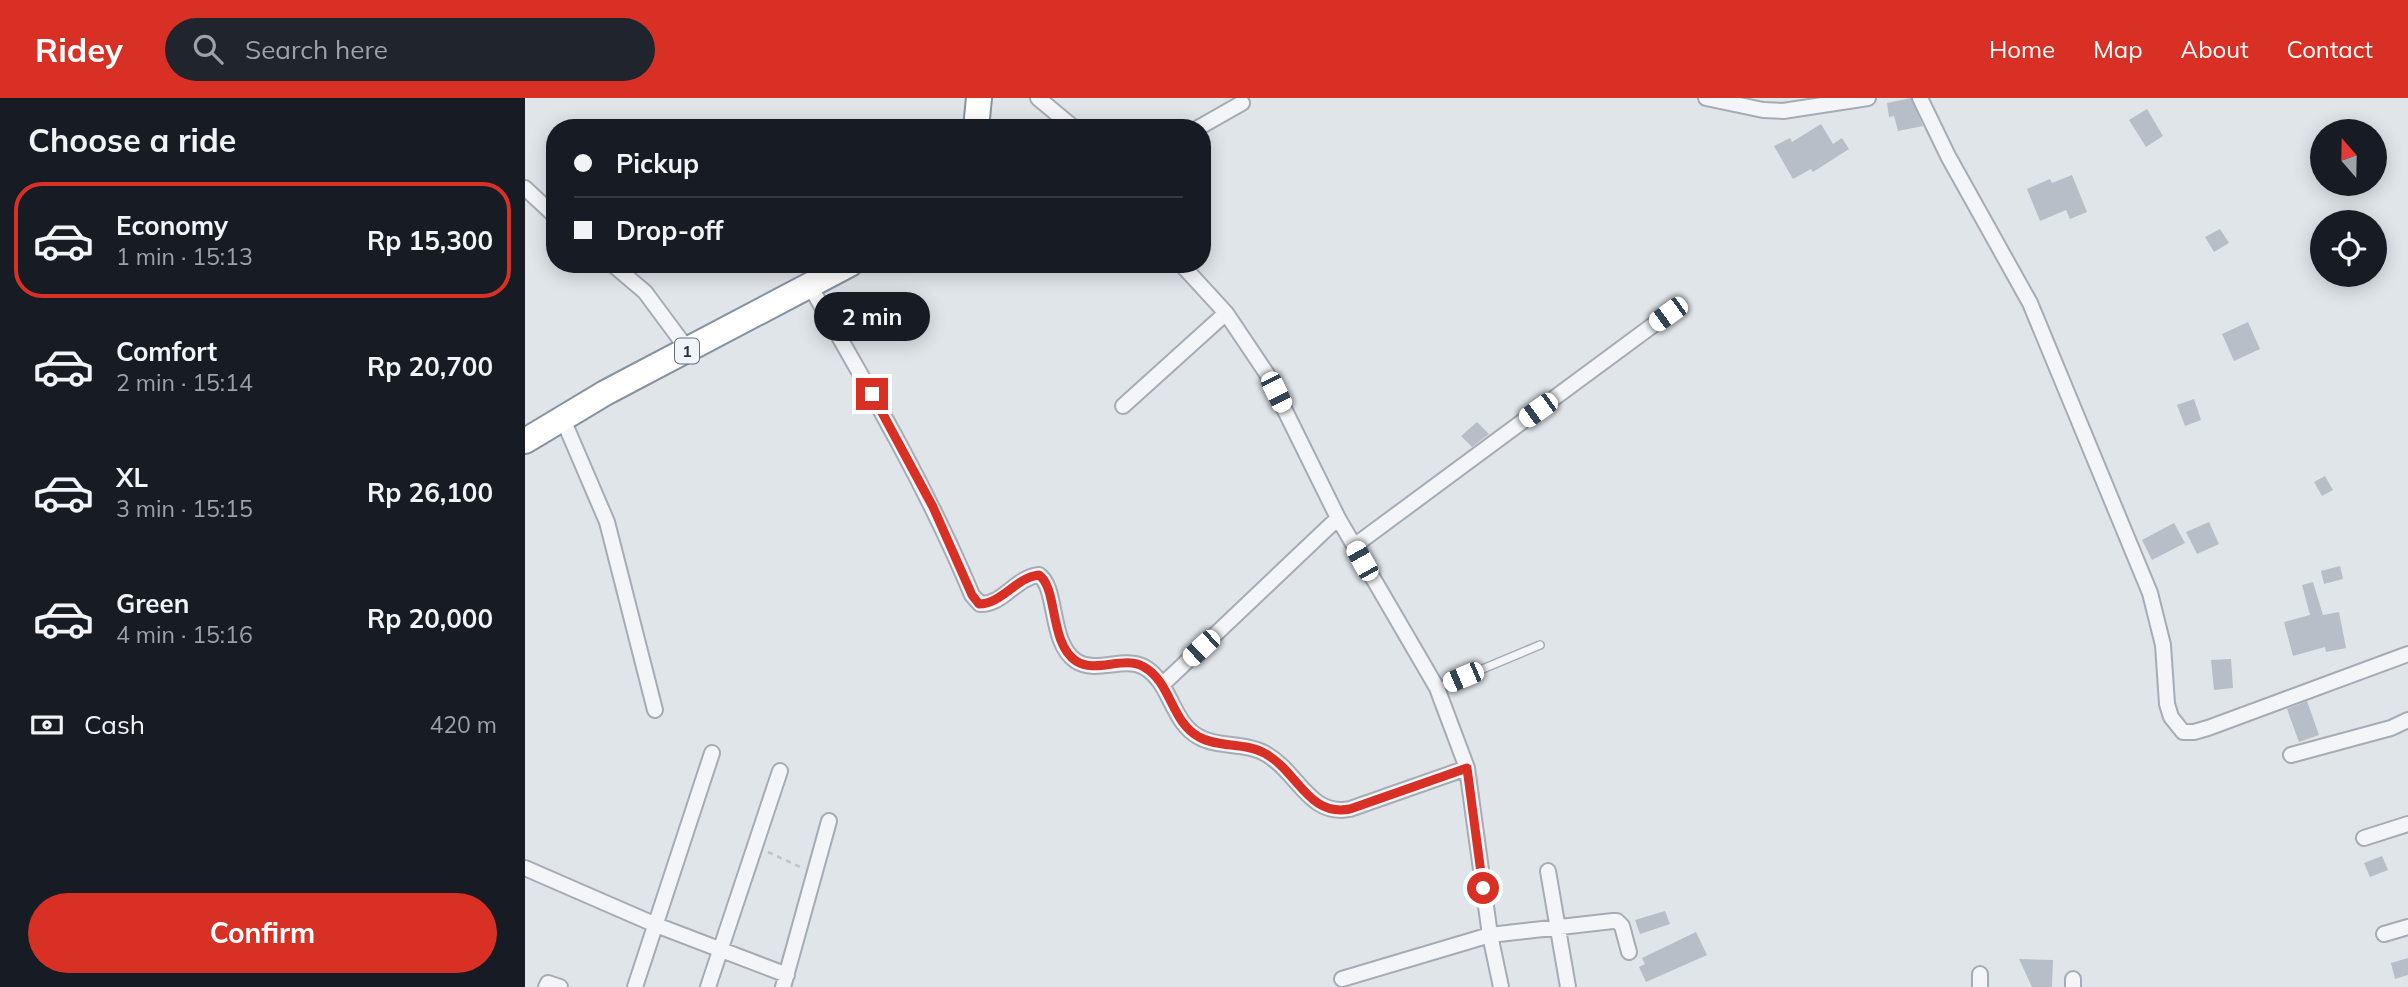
<!DOCTYPE html>
<meta charset="utf-8">
<style>
body{margin:0;font-family:Mulish,sans-serif;background:#20242c;color:#f1f3f6;height:100vh;display:flex;flex-direction:column;font-size:26px;white-space:nowrap}
*{box-sizing:border-box;margin:0}
p{font-size:23px;color:#9ea1a6}
.icon{flex:none;width:38px;height:38px;fill:none;stroke:currentColor;stroke-width:2;stroke-linecap:round;stroke-linejoin:round}
.map{position:relative;flex:1;overflow:hidden}
.side{display:flex;flex-direction:column;background:#171b24;width:525px}
.side>*{flex:none}
.guide{position:absolute;left:21px;top:21px;width:665px;height:154px;border-radius:28px;box-shadow:0 4px 18px #0003;display:grid;align-content:center;height:154px;padding:0 28px;background:#171b24}
.needle{width:46px;rotate:340deg}
.tools{position:absolute;left:1785px;top:21px;display:grid;gap:14px}
.tools a{display:grid;place-items:center;width:77px;height:77px;border-radius:50%;background:#171b24;box-shadow:0 4px 18px #0003;font-size:35px}
.end{position:absolute;width:32px;height:32px;margin:-16px;border:9px solid #d93025;background:#fff;box-shadow:0 0 0 4px #fff}
.from{border-radius:50%}
.bubble{position:absolute;height:49px;border-radius:24px;background:#171b24;box-shadow:0 4px 18px #0003;font-size:23px;font-weight:700;line-height:49px;text-align:center}
.car{position:absolute;width:21px;height:42px;margin:-21px -10px;border-radius:9px;box-shadow:0 0 5px 2px #0007;background:linear-gradient(#fff 24%,#345 0 40%,#fff 0 76%,#345 0 86%,#fff 0)}
.guide b{display:flex;align-items:center;gap:24px;height:66px;font-size:26px}
.guide b+b{border-top:2px solid #363941}
.guide i{width:18px;height:18px;background:#f1f3f6}
ul{padding:0;list-style:none}
li{display:flex;align-items:center;gap:21px;height:116px;margin:0 14px 10px;padding:0 14px;border:4px solid transparent;border-radius:28px}
li div{flex:1}
li b{display:block;font-size:26px}
li em{font-style:normal;font-weight:700}
li.current{border-color:#d93025}
li>.icon{width:63px;height:63px;stroke-width:1.5}
h2{padding:0 28px;font-size:32px;line-height:84px}
.pay{display:flex;align-items:center;gap:18px;height:77px;padding:0 28px;font-size:26px}
.pay p{margin-inline-start:auto}
.cta{display:flex;gap:14px;margin-top:auto;padding:14px 28px}
.cta a{flex:1;height:80px;border-radius:42px;background:#d93025;color:#fff;font-size:28px;font-weight:700;line-height:80px;text-align:center}
header{display:flex;align-items:center;gap:42px;box-sizing:border-box;height:98px;padding:0 35px;background:#d93025;color:#fff}
header strong{font-size:33px}
nav{display:flex;gap:38px;margin-inline-start:auto;font-size:24px}
.search{width:490px;height:63px;background:#20242c;display:flex;align-items:center;gap:18px;box-sizing:border-box;padding:0 24px;border-radius:38px;color:#9ea1a6;font-size:26px}
main{display:flex;flex:1;min-height:0}
.map>svg:first-child{display:block}
.building{fill:#b7bec8}
.lines{fill:none;stroke-linecap:round;stroke-linejoin:round}
.service-casing{stroke:#a5acb5;stroke-width:10}
.minor-casing{stroke:#a5acb5;stroke-width:18}
.trunk-casing{stroke:#8693a2;stroke-width:28}
.path{stroke:#bec3c9;stroke-width:2.5;stroke-dasharray:5 5;stroke-linecap:butt}
.service{stroke:#f3f5f8;stroke-width:7}
.minor{stroke:#f3f5f8;stroke-width:14}
.trunk{stroke:#fff;stroke-width:24}
.route{stroke:#d93025;stroke-width:9}
.labels{text-anchor:middle;dominant-baseline:central;stroke-width:5;stroke-linejoin:round;paint-order:stroke}
.shield{fill:#f0f3f7;stroke:#636d79;stroke-width:2}
.shield-label{font-size:16px;font-weight:bold;fill:#273343}
</style>
<header>
<strong>Ridey</strong>
<div class="search"><svg class="icon" aria-label="search" viewBox="0 0 24 24"><circle cx="10" cy="10" r="6"/><path d="M15 15l6 6"/></svg>Search here</div>
<nav><a>Home</a><a>Map</a><a>About</a><a>Contact</a></nav>
</header>
<main>
<section class="side">
<h2>Choose a ride</h2>
<ul>
<li class="current"><svg class="icon" aria-label="car" viewBox="0 0 24 24"><path d="M5 17H2v-5l4-1 3-4h7l3 4 3 1v5h-3M9 17h6M6 11h13"/><circle cx="7" cy="17" r="2"/><circle cx="17" cy="17" r="2"/></svg><div><b>Economy</b><p>1 min · 15:13</p></div><em>Rp 15,300</em></li>
<li><svg class="icon" aria-label="car" viewBox="0 0 24 24"><path d="M5 17H2v-5l4-1 3-4h7l3 4 3 1v5h-3M9 17h6M6 11h13"/><circle cx="7" cy="17" r="2"/><circle cx="17" cy="17" r="2"/></svg><div><b>Comfort</b><p>2 min · 15:14</p></div><em>Rp 20,700</em></li>
<li><svg class="icon" aria-label="car" viewBox="0 0 24 24"><path d="M5 17H2v-5l4-1 3-4h7l3 4 3 1v5h-3M9 17h6M6 11h13"/><circle cx="7" cy="17" r="2"/><circle cx="17" cy="17" r="2"/></svg><div><b>XL</b><p>3 min · 15:15</p></div><em>Rp 26,100</em></li>
<li><svg class="icon" aria-label="car" viewBox="0 0 24 24"><path d="M5 17H2v-5l4-1 3-4h7l3 4 3 1v5h-3M9 17h6M6 11h13"/><circle cx="7" cy="17" r="2"/><circle cx="17" cy="17" r="2"/></svg><div><b>Green</b><p>4 min · 15:16</p></div><em>Rp 20,000</em></li>
</ul>
<div class="pay"><svg class="icon" aria-label="cash" viewBox="0 0 24 24"><path d="M3 7h18v10H3z"/><circle cx="12" cy="12" r="2"/></svg>Cash<p>420 m</p></div>
<div class="cta"><a>Confirm</a></div>
</section>
<div class="map">
<svg width="1883" height="889" viewBox="0 0 1883 889">
<rect width="100%" height="100%" fill="#e0e5ea"/>
<path class="building" d="M1386,0L1398,28L1373,33L1369,18L1364,19L1362,5Z
M1622,11L1638,38L1621,49L1604,22Z
M1296,26L1308,46L1317,40L1324,51L1288,74L1286,71L1268,81L1249,48L1265,40L1267,44Z
M1547,77L1562,114L1545,121L1541,112L1515,123L1502,91L1525,81L1527,85Z
M1695,131L1704,145L1689,154L1680,139Z
M1723,224L1735,251L1709,263L1697,236Z
M1669,301L1676,322L1660,328L1652,307Z
M952,324L964,336L947,349L936,338Z
M1800,378L1808,392L1797,398L1789,384Z
M1684,424L1694,446L1672,456L1661,434Z
M1649,425L1660,445L1627,462L1617,442Z
M1815,468L1818,481L1799,486L1796,473Z
M1788,484L1798,517L1814,514L1821,550L1801,554L1800,549L1768,558L1759,524L1785,517L1777,487Z
M1706,561L1708,590L1689,592L1686,562Z
M1782,603L1794,637L1774,644L1762,611Z
M1857,758L1863,772L1845,779L1839,765Z
M1140,813L1145,826L1115,836L1110,822Z
M1171,834L1182,857L1121,884L1114,869L1120,866L1117,860Z
M1883,860V877L1870,881L1866,865Z
M1494,861L1528,862L1527,889H1507Z"/>
<g class="lines">
<defs>
<path id="service" d="M912,590L1015,547"/>
<path id="minor" d="M513,0L549,30
M1181,0L1238,12L1258,13L1343,0
M1395,0L1423,58L1505,205L1625,495L1638,547L1642,606L1646,619L1658,634H1669L1683,630L1883,556
M673,30L717,5
M0,90L30,118
M87,166L120,194L163,252
M656,166L701,215L742,276L813,420L912,590L942,670L965,837L976,889
M285,188C343,289 402,389 447,497L455,506C478,507 491,479 514,477C533,490 524,545 551,563C571,576 599,558 619,569C646,584 646,624 674,639C693,650 721,644 741,656C773,674 784,719 825,711L942,670
M598,308L701,215
M37,319L82,424L130,612
M829,448L1143,216
M637,587L813,420
M1766,657L1866,630L1883,622
M1839,740L1883,726
M0,770L131,827L262,877
M1023,773L1043,889
M1859,836L1883,829
M1455,876V889
M817,881L965,837L1088,823H1092L1097,828L1104,854
M21,889L23,885L35,889
M110,889L187,655
M183,889L255,673
M258,889L304,723
M1548,889V881"/>
<path id="trunk" d="M451,30L454,0
M0,343L80,295L325,166"/>
</defs>
<use href="#service" class="service-casing"/>
<use href="#minor" class="minor-casing"/>
<use href="#trunk" class="trunk-casing"/>
<path class="path" d="M243,754L275,769"/>
<use href="#service" class="service"/>
<use href="#minor" class="minor"/>
<use href="#trunk" class="trunk"/>
</g>
<g class="lines">
<path class="route" d="M347,296L408,409L447,497L454,506C477,506 491,479 514,477C533,490 524,545 551,563C571,576 599,557 619,569C646,584 646,624 674,639C693,650 721,644 741,656C773,674 783,719 825,711L942,670L958,790"/>
</g>
<g class="labels">
<rect class="shield" x="150" y="240.5" width="24" height="25" rx="5"/>
<g class="shield-label">
<text x="162" y="253">1</text>
</g>
</g>
</svg>
<div class="tools">
<a><svg class="needle" viewBox="-14 -14 28 28"><path d="M0-13l5 13h-10z" fill="#e53935"/><path d="M0 13l5-13h-10z" fill="#9ea1a6"/></svg></a>
<a><svg class="icon" aria-label="locate" viewBox="0 0 24 24"><circle cx="12" cy="12" r="6"/><path d="M12 2v4M12 18v4M2 12h4M18 12h4"/></svg></a>
</div>
<i class="end from" style="left:958px;top:790px"></i>
<i class="end" style="left:347px;top:296px"></i>
<div class="bubble" style="left:289px;top:194px;width:116px">2 min</div>
<i class="car" style="left:1143px;top:216px;rotate:234deg"></i>
<i class="car" style="left:751px;top:294px;rotate:154deg"></i>
<i class="car" style="left:1013px;top:312px;rotate:234deg"></i>
<i class="car" style="left:837px;top:463px;rotate:331deg"></i>
<i class="car" style="left:676px;top:550px;rotate:227deg"></i>
<i class="car" style="left:938px;top:579px;rotate:247deg"></i>
<div class="guide">
<b><i class="from"></i>Pickup</b>
<b><i></i>Drop-off</b>
</div>
</div>
</main>
